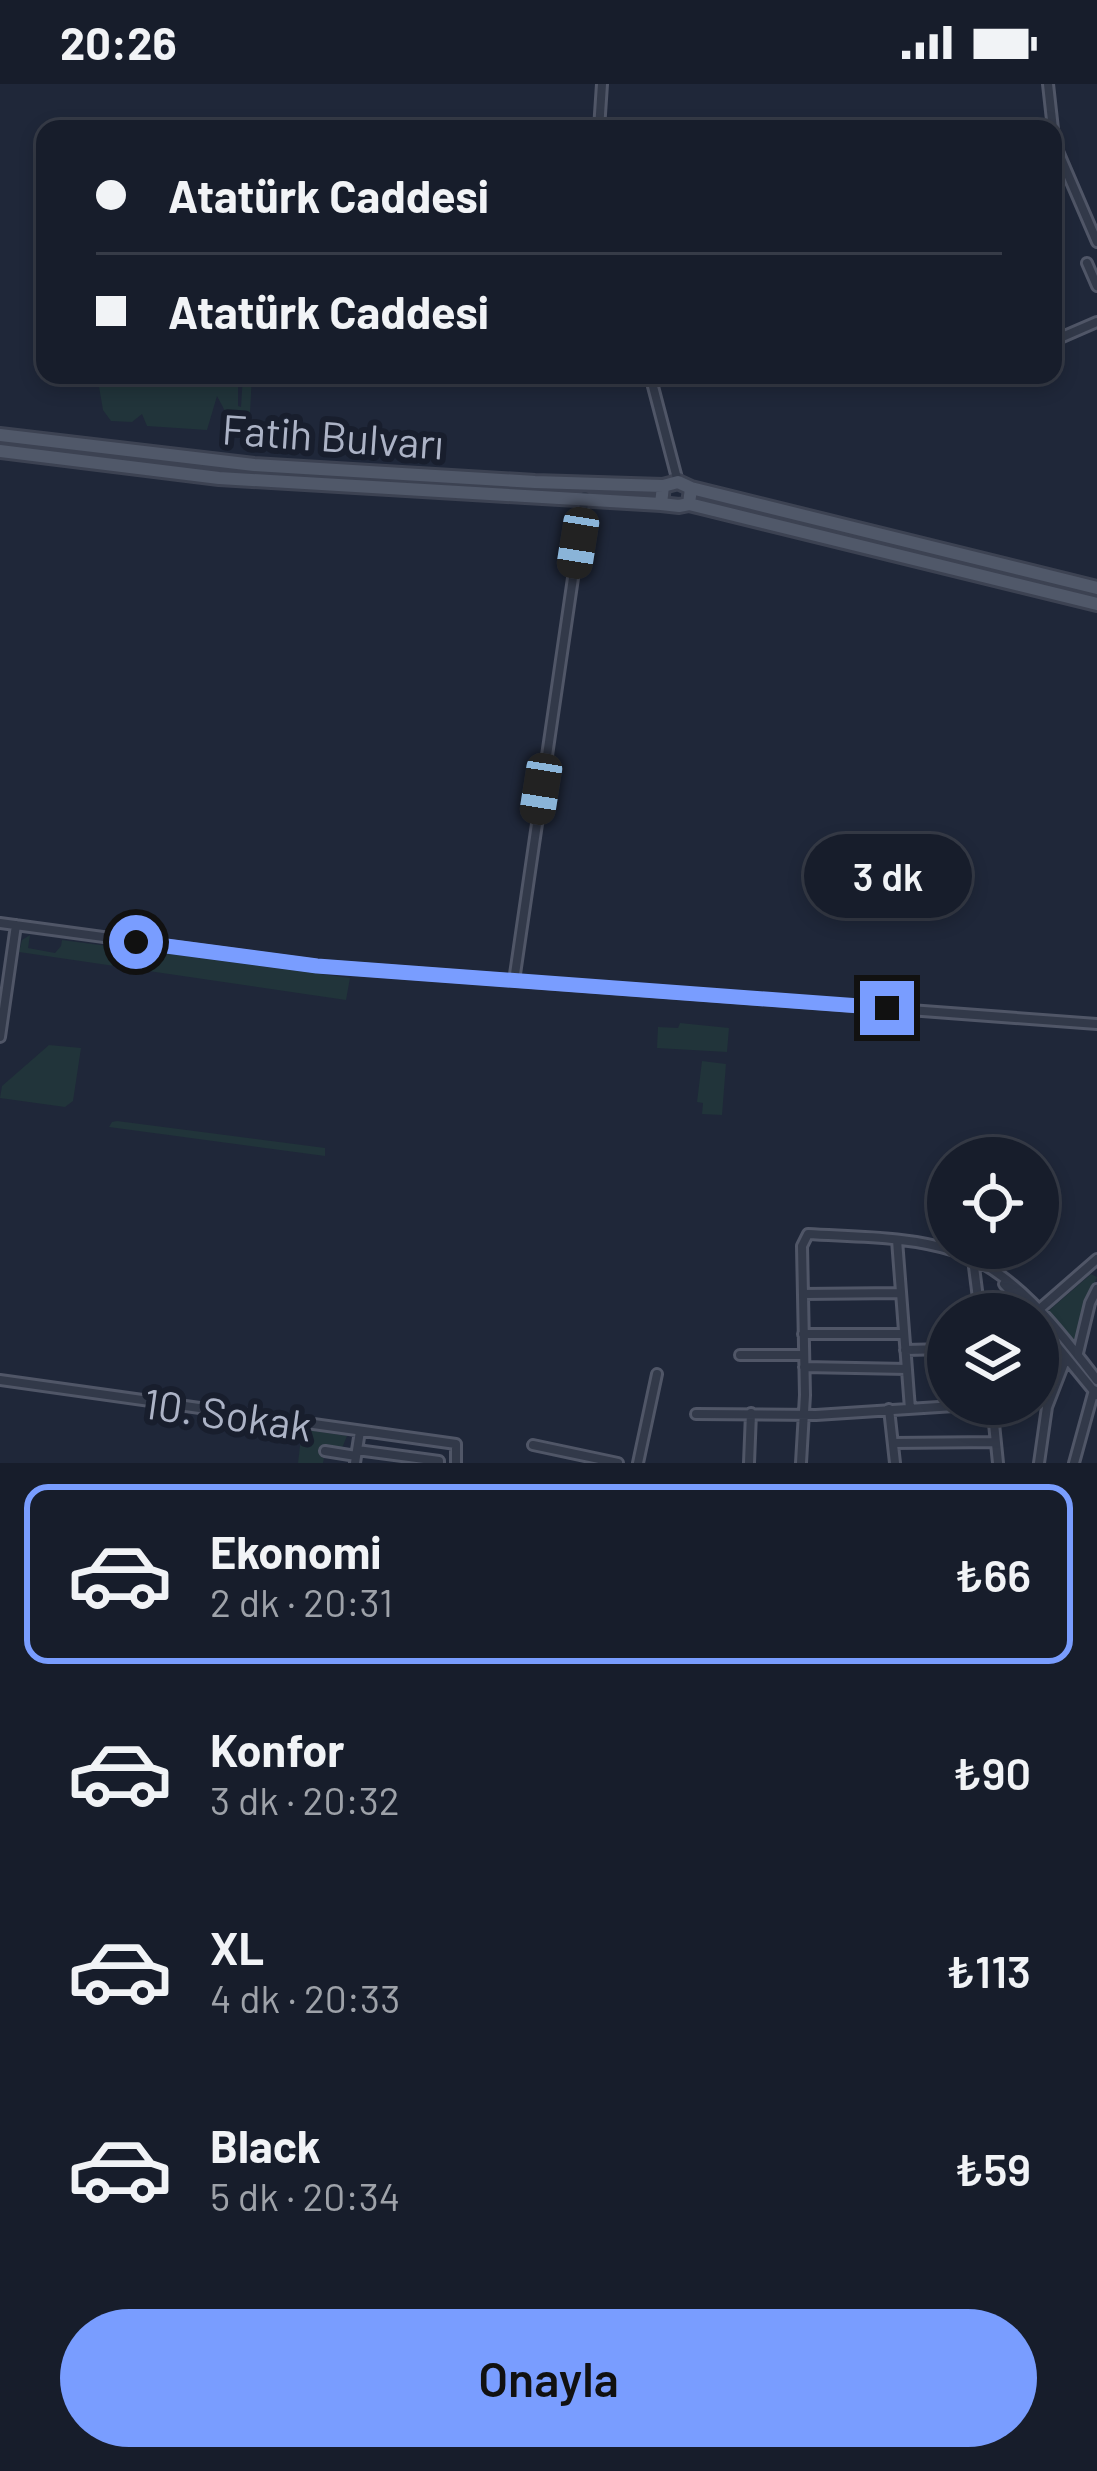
<!DOCTYPE html>
<html lang="tr">
<meta charset="utf-8">
<style>
body{margin:0;font-family:Barlow,sans-serif;background:#242a37;color:#f1f3f6;height:100vh;display:flex;flex-direction:column;font-size:45px;white-space:nowrap}
*{box-sizing:border-box;margin:0}
p{font-size:39px;color:#9ea2a9}
.icon{flex:none;width:66px;height:66px;fill:none;stroke:currentColor;stroke-width:2;stroke-linecap:round;stroke-linejoin:round}
.map{position:relative;height:1379px;overflow:hidden}
.side{display:flex;flex-direction:column;background:#171d2b;flex:1}
.side>*{flex:none}
.top-card{position:absolute;left:36px;top:36px;width:1026px;height:264px;border-radius:24px;box-shadow:0 6px 18px #0003,0 0 0 3px #363b47;display:grid;align-content:center;height:264px;padding:0 60px;background:#171d2b}
.buttons{position:absolute;left:927px;top:1053px;display:grid;gap:24px}
.buttons a{display:grid;place-items:center;width:132px;height:132px;border-radius:50%;background:#171d2b;box-shadow:0 6px 18px #0003,0 0 0 3px #363b47;font-size:60px}
.end{position:absolute;width:54px;height:54px;margin:-27px;border:15px solid #799dff;background:#111;box-shadow:0 0 0 6px #111}
.from{border-radius:50%}
.bubble{position:absolute;height:84px;border-radius:42px;background:#171d2b;box-shadow:0 6px 18px #0003,0 0 0 3px #363b47;font-size:39px;font-weight:600;line-height:84px;text-align:center}
.car{position:absolute;width:36px;height:72px;margin:-36px -18px;border-radius:15px;box-shadow:0 0 9px 3px #0007;background:linear-gradient(#222 24%,#8ab4d8 0 40%,#222 0 76%,#8ab4d8 0 86%,#222 0)}
.top-card b{display:flex;align-items:center;gap:42px;height:114px;font-size:45px}
.top-card b+b{border-top:3px solid #363b47}
.top-card i{width:30px;height:30px;background:#f1f3f6}
ul{padding:21px 0 0;list-style:none}
li{display:flex;align-items:center;gap:36px;height:180px;margin:0 24px 18px;padding:0 36px;border:6px solid transparent;border-radius:24px}
li div{flex:1}
li b{display:block;font-size:45px}
li em{font-style:normal;font-weight:600}
li.active{border-color:#799dff}
li>.icon{width:108px;height:108px;stroke-width:1.5}
.action{display:flex;gap:24px;margin-top:auto;padding:24px 60px}
.action a{flex:1;height:138px;border-radius:72px;background:#799dff;color:#111;font-size:48px;font-weight:600;line-height:138px;text-align:center}
.status{display:flex;justify-content:space-between;align-items:center;height:84px;padding:0 60px;background:#171d2b;direction:ltr}
.status svg{height:33px;fill:currentColor}
.map>svg:first-child{display:block}
.green{fill:#21343a}
.lines{fill:none;stroke-linecap:round;stroke-linejoin:round}
.minor-casing{stroke:#505667;stroke-width:14}
.major-casing{stroke:#3c4252;stroke-width:18}
.minor{stroke:#323949;stroke-width:8}
.major{stroke:#505869;stroke-width:12}
.route{stroke:#799dff;stroke-width:15}
.labels{text-anchor:middle;dominant-baseline:central;stroke-width:12;stroke-linejoin:round;paint-order:stroke}
.street-label{font-size:42px;fill:#acb3c6;stroke:#181e2d}
</style>
<div class="status"><b>20:26</b><svg viewBox="0 0 49 12"><path d="M0 12V9h3v3zM5 12V6h3v6zM10 12V3h3v9zM15 12V0h3v12zM26 1h20v11H26zM47 4h2v5h-2z"/></svg></div>
<div class="map">
<svg width="1097" height="1379" viewBox="0 0 1097 1379">
<rect width="100%" height="100%" fill="#1f2739"/>
<path class="green" d="M97,291H238V322L241,323L243,291H252L250,329L225,327L217,312L207,346L147,342L142,330L132,338L111,337L103,326Z
M0,354L586,403L580,411L285,393L0,364Z
M30,851L28,864L55,869L61,862L62,856L350,894L346,916L19,868L22,856Z
M680,939L729,944L727,968L657,964L658,943L678,944Z
M49,961L81,964L73,1017L65,1023L0,1014L2,1002Z
M702,977L726,980L722,1031L702,1030L703,1019L697,1018Z
M117,1037L325,1064V1072L109,1043L112,1038Z
M1091,1190L1097,1193L1083,1230L1075,1261L1046,1229Z
M302,1345L347,1352L342,1364L323,1361L321,1373L324,1374L323,1379H298Z"/>
<g class="lines">
<defs>
<path id="minor" d="M1048,0L1053,45
M599,45L602,0
M1053,47L1054,58L1097,158
M1087,179L1097,202
M1053,257L1097,238
M650,291L678,398
M0,839L317,882L1097,940
M514,897L585,412
M0,953L16,841
M897,1156L910,1325
M973,1175L980,1230
M1004,1200L1031,1230
M803,1210L900,1209
M1035,1229L1097,1175
M1038,1239L1097,1311
M803,1250H903
M905,1266L948,1265
M1078,1269L1090,1219L1097,1205
M740,1271H804
M804,1283L907,1285
M0,1296L456,1360V1379
M992,1320L998,1379
M889,1325L895,1379
M696,1330L816,1331L985,1320
M893,1359L995,1358
M533,1361L618,1379
M357,1366L439,1377V1379
M325,1367L356,1372
M355,1379L360,1347
M638,1379L657,1290
M749,1379L751,1329
M801,1379L805,1311L802,1162L808,1150C856,1153 908,1152 955,1167C1015,1187 1060,1248 1097,1296
M1039,1379L1047,1323L1066,1274
M1074,1379L1094,1306"/>
<path id="major" d="M0,351L254,381L535,398L663,402
M0,367L219,394L661,420
M678,398L691,404L689,420L679,422L661,420L663,402Z
M691,404L1097,504
M689,420L1097,520"/>
</defs>
<use href="#minor" class="minor-casing"/>
<use href="#major" class="major-casing"/>
<use href="#minor" class="minor"/>
<use href="#major" class="major"/>
</g>
<g class="lines">
<path class="route" d="M136,858L317,882L887,924"/>
</g>
<g class="labels">
<g class="street-label">
<text transform="translate(333 351) rotate(4)">Fatih Bulvarı</text>
<text transform="translate(228 1329) rotate(8)">10. Sokak</text>
</g>
</g>
</svg>
<div class="buttons">
<a><svg class="icon" aria-label="locate" viewBox="0 0 24 24"><circle cx="12" cy="12" r="6"/><path d="M12 2v4M12 18v4M2 12h4M18 12h4"/></svg></a>
<a><svg class="icon" aria-label="layers" viewBox="0 0 24 24"><path d="M12 4l9 5-9 5-9-5zM3 14l9 5 9-5"/></svg></a>
</div>
<i class="end from" style="left:136px;top:858px"></i>
<i class="end" style="left:887px;top:924px"></i>
<div class="bubble" style="left:804px;top:750px;width:168px">3 dk</div>
<i class="car" style="left:578px;top:459px;rotate:189deg"></i>
<i class="car" style="left:541px;top:705px;rotate:189deg"></i>
<div class="top-card">
<b><i class="from"></i>Atatürk Caddesi</b>
<b><i></i>Atatürk Caddesi</b>
</div>
</div>
<section class="side">
<ul>
<li class="active"><svg class="icon" aria-label="car" viewBox="0 0 24 24"><path d="M5 17H2v-5l4-1 3-4h7l3 4 3 1v5h-3M9 17h6M6 11h13"/><circle cx="7" cy="17" r="2"/><circle cx="17" cy="17" r="2"/></svg><div><b>Ekonomi</b><p>2 dk · 20:31</p></div><em>₺66</em></li>
<li><svg class="icon" aria-label="car" viewBox="0 0 24 24"><path d="M5 17H2v-5l4-1 3-4h7l3 4 3 1v5h-3M9 17h6M6 11h13"/><circle cx="7" cy="17" r="2"/><circle cx="17" cy="17" r="2"/></svg><div><b>Konfor</b><p>3 dk · 20:32</p></div><em>₺90</em></li>
<li><svg class="icon" aria-label="car" viewBox="0 0 24 24"><path d="M5 17H2v-5l4-1 3-4h7l3 4 3 1v5h-3M9 17h6M6 11h13"/><circle cx="7" cy="17" r="2"/><circle cx="17" cy="17" r="2"/></svg><div><b>XL</b><p>4 dk · 20:33</p></div><em>₺113</em></li>
<li><svg class="icon" aria-label="car" viewBox="0 0 24 24"><path d="M5 17H2v-5l4-1 3-4h7l3 4 3 1v5h-3M9 17h6M6 11h13"/><circle cx="7" cy="17" r="2"/><circle cx="17" cy="17" r="2"/></svg><div><b>Black</b><p>5 dk · 20:34</p></div><em>₺59</em></li>
</ul>
<div class="action"><a>Onayla</a></div>
</section>
